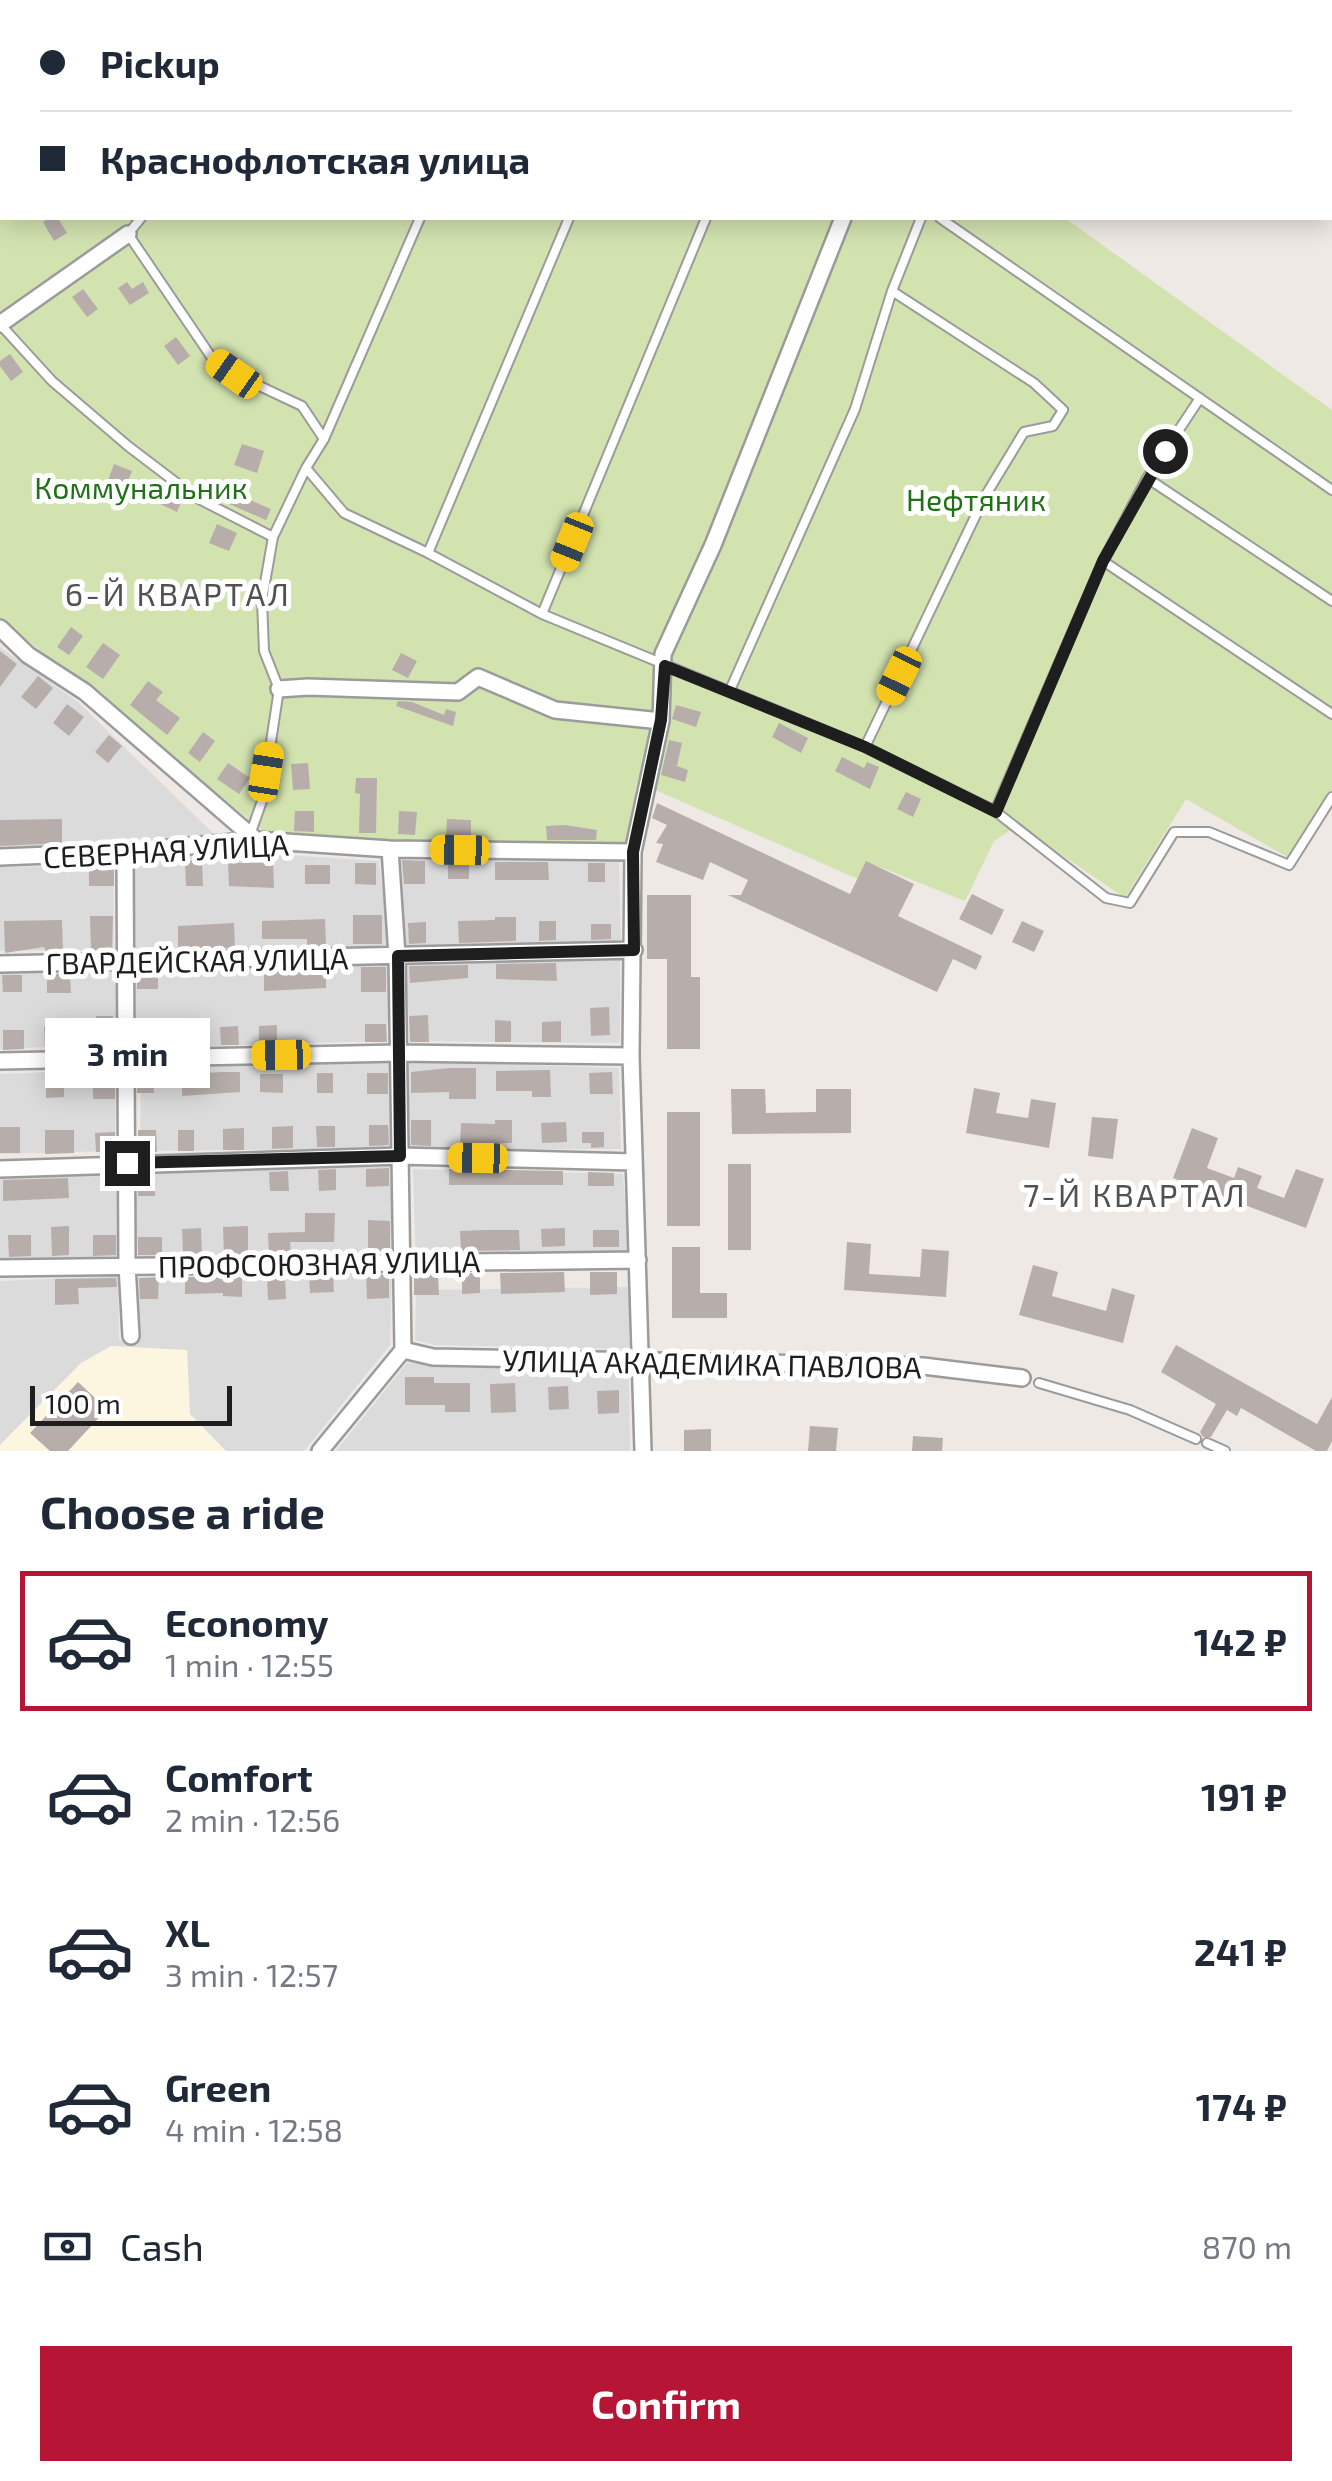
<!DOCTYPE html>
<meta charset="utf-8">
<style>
body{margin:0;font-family:"Exo 2",sans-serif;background:#f2f2f3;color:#1f2937;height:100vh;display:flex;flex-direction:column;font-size:38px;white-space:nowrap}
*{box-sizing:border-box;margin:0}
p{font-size:32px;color:#747a83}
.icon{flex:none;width:55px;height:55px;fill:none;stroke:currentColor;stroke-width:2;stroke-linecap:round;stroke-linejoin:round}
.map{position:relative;height:1451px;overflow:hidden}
.details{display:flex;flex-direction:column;background:#fff;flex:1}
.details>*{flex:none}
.hud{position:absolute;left:0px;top:0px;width:1332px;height:220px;box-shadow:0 5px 25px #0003;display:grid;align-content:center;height:220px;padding:0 40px;background:#fff}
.scale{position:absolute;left:30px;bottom:25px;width:202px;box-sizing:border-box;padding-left:10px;border:5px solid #1e1e1e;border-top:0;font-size:28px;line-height:35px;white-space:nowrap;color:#1e1e1e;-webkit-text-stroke:8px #fff;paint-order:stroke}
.end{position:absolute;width:45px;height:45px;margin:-22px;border:12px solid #1e1e1e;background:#fff;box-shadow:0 0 0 5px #fff}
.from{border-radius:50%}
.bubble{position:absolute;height:70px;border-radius:0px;background:#fff;box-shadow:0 5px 25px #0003;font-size:32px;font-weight:700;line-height:70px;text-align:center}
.car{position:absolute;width:30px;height:60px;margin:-30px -15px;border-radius:12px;box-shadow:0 0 8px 2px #0007;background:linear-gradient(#f5c518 24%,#345 0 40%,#f5c518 0 76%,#345 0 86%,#f5c518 0)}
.hud b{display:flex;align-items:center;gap:35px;height:95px;font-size:38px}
.hud b+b{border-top:2px solid #e0e1e3}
.hud i{width:25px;height:25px;background:#1f2937}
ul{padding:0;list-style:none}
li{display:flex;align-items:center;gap:30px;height:140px;margin:0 20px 15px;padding:0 20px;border:5px solid transparent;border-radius:0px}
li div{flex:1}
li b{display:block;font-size:38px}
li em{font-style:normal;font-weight:700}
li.active{border-color:#b71535}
li>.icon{width:90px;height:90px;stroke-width:1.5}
h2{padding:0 40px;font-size:45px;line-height:120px}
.pay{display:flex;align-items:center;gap:25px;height:110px;padding:0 40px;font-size:38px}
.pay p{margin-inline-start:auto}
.cta{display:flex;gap:20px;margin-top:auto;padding:20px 40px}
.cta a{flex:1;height:115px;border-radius:0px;background:#b71535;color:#fff;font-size:40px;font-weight:700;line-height:115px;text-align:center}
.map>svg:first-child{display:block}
.residential{fill:#dcdbdb}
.education{fill:#fcf6e1}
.grass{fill:#d3e3b0}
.building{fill:#b7aeab}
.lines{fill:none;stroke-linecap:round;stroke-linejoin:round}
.service-casing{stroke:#9b9b9b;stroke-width:12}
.minor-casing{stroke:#9b9b9b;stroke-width:20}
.service{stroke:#fff;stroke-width:8}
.minor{stroke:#fff;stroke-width:15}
.route{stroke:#1e1e1e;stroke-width:12}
.labels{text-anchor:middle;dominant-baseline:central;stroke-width:10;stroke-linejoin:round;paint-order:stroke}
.park-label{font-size:30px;fill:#217117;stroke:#fff}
.street-label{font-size:30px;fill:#1e1e1e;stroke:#fff}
.neighbourhood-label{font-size:32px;letter-spacing:2.5px;fill:#515151;stroke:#fff}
</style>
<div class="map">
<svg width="1332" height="1451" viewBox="0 0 1332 1451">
<rect width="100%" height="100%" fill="#eee9e5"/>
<path class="residential" d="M0,647L78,702L218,838L0,848Z
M256,853L379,861L389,947L129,952L128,856Z
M401,854L619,856L621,943L401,946Z
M113,865L114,950L0,951V867Z
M620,956V1043L411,1041L404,961Z
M134,959L393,961L386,1041L130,1048Z
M120,962L116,1044L0,1049V967Z
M404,1061L619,1068L621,1149L405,1150Z
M391,1062L392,1148L140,1151L141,1068Z
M116,1069L115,1151L0,1154V1074Z
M394,1160L391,1254L138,1256L132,1168Z
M117,1167L120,1260H0V1174Z
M413,1169L623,1174L629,1262L416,1266Z
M392,1274L390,1345L304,1451H0V1281L118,1276L119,1340L137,1341L135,1278Z
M630,1287L629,1349L435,1345L415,1340L416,1290Z
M407,1363L629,1373L630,1451H336Z"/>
<path class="education" d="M111,1346L187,1350L190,1414L226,1451H0V1445L81,1363Z"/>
<path class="grass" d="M0,0L690,2H2V218H1065L1332,410V790L1289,858L1186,799L1125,898L1018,825L994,841L965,901L867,862L858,879L637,782L626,842L482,846L270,836L0,618Z
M1072,0H1332V185L1330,2Z"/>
<path class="building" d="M50,218H58L67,233L54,241L43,222Z
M127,282L132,289L143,282L149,293L130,305L118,288Z
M83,289L98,309L87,317L72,297Z
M176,337L190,356L178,365L164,346Z
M10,354L23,372L11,381L0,366V361Z
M242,444L264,451L257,473L234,465Z
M114,464L132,471L122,498L104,491Z
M161,490L182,500L177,512L156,502Z
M234,493L271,509L266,520L229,504Z
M217,524L237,533L229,551L209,543Z
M71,627L83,636L69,655L57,647Z
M103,643L120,655L103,679L86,667Z
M0,651L17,664L0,687Z
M401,653L417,661L408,678L392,670Z
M38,676L53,688L36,709L21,697Z
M148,681L163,692L156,700L180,718L167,735L130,705Z
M398,701L412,702L444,715L446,709L456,712L453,726L396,706Z
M67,704L84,717L69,736L53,723Z
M676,705L701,712L696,727L672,719Z
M779,723L808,738L801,753L772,737Z
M203,732L215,741L200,762L188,753Z
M109,735L122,746L108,763L95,752Z
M669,740L682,743L677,766L688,770L685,782L661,775Z
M842,757L864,768L867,762L879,767L870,789L835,771Z
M228,763L250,778L239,794L217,779Z
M308,763L310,789L293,790L291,764Z
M356,778H377L376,833H359L360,794L355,793Z
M906,792L921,799L913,817L897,809Z
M657,803L850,894L866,861L914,884L898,916L982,956L976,970L953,959L937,992L728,895H741L748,880L710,862L703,880L656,862L663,844L656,843L667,825L652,818Z
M295,811H314V832L294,831Z
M399,811L417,812L415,835L398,834Z
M62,819V843L0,846V820Z
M447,819L471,820V839L446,838Z
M565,825L597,830L596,840H547L546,826Z
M402,860L425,861V884H404Z
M185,861H202L203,886H186Z
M448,861H469V879H448Z
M495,862H548L549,880H495Z
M228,863H273L274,888L229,886Z
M355,863H376V885L355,884Z
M588,863H605V882H588Z
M114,864V886H89V865Z
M305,865H330V884H305Z
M972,894L1004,910L992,935L959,919Z
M647,895H691V977H700V1049H667V959H647Z
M353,915H382V944H353Z
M90,916H113L112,950L91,951Z
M495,917H516V941L459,943L458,921L495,920Z
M325,919L326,946H307V939H262V921Z
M62,920L63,951L46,952L44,947L5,953L4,921Z
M539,921H556V940L539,941Z
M1022,921L1044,931L1034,952L1012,942Z
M426,922V943L409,944L408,923Z
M234,923L235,948L178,949V926Z
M591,924H611V939L591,940Z
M556,963L557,981L496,979V964Z
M468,965V978L410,983L409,966Z
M361,967H386V992H361Z
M326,968V988L264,991V969Z
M137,972H158V989H137Z
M47,974H70L71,993H47Z
M2,975H22V992H3Z
M609,1007L610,1035L591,1036L590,1008Z
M428,1015L429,1042H410L409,1016Z
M96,1016H113L115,1047L96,1048Z
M186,1018H202L203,1046H185Z
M495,1020L511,1021V1042H495Z
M561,1021V1042H542V1022Z
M365,1024H386L387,1042H365Z
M277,1025V1044L259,1045V1026Z
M238,1026L239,1045H221L220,1027Z
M44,1027H66L67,1048L45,1049Z
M3,1030H24V1049L3,1050Z
M449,1068H476V1099H449V1092L411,1093V1072Z
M550,1070L551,1097H532V1091H496V1071Z
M137,1072H153L154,1093H137Z
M223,1072H240V1092L182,1096V1074Z
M612,1072L613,1094H590L589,1073Z
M317,1073H333V1093H317Z
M367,1073H388V1094H367Z
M260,1074H283V1093L260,1092Z
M93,1076H115V1099H93Z
M46,1077H64V1097L46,1098Z
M974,1088L1000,1093L996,1113L1028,1118L1031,1099L1056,1103L1049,1148L966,1133Z
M731,1089H765L766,1113L816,1112V1089H851V1133L732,1134Z
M667,1112H700V1226H667Z
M1092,1117L1118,1119L1113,1159L1088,1156Z
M411,1120H431V1146L411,1145Z
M495,1120H512V1143L460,1144L461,1123L495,1124Z
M566,1122L567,1142L542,1143L541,1123Z
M369,1125H388L389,1145L369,1146Z
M293,1126V1148L272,1149V1127Z
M316,1126H335V1147H317Z
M0,1127H20V1153H0Z
M244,1128V1150H223V1129Z
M1192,1128L1218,1138L1207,1168L1234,1178L1238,1167L1262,1176L1257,1188L1284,1198L1296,1169L1324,1179L1306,1228L1173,1178Z
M45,1130H74V1153L45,1154Z
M138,1130H156L157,1152L138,1153Z
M178,1130H194V1151H178Z
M115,1132V1152H96L95,1133Z
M582,1132H604V1147L591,1148V1143H582Z
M728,1164H751V1250H728Z
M389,1168V1186L366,1187V1169Z
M336,1169V1190L319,1191L318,1170Z
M449,1169L563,1171V1185H449Z
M288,1171L289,1191H270L269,1172Z
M588,1172L614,1173V1186H588Z
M155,1175V1196H138V1176Z
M68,1178L69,1198L3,1201V1180Z
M305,1213H335L334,1242H290L291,1253H269L268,1233L305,1232Z
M368,1220L390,1221V1251H368Z
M69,1226V1255L52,1256L51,1227Z
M248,1226V1254H224L223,1227Z
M201,1228L202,1254H183L182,1229Z
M565,1228V1246L542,1247L541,1229Z
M483,1230H519L520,1250L461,1251L460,1231Z
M593,1230H619V1247H593Z
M8,1235H31V1256L9,1257Z
M93,1235H116V1255L93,1256Z
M138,1237H162V1255H138Z
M847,1242L871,1244L869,1274L920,1277L922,1249L949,1251L946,1297L844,1290Z
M672,1247H700V1293H727V1318H672Z
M1033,1265L1058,1272L1052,1296L1106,1311L1112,1288L1135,1295L1123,1343L1019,1315Z
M564,1272L565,1292L501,1294L500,1273Z
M590,1272H617V1294L590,1295Z
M462,1273H480V1293L462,1294Z
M389,1274V1298L367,1299L366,1275Z
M414,1274H438L439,1295H414Z
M309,1275H333L334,1292L310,1293Z
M242,1276V1297L223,1296V1293L185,1294V1277Z
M267,1276H285L286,1299L268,1300Z
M159,1277L158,1299H140L139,1278Z
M116,1278L117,1287L78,1288L79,1304L55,1305V1279Z
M1176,1345L1317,1424L1332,1397V1441L1327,1451H1316L1241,1408L1237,1416L1227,1410L1211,1437H1203L1200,1432L1216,1404L1161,1372Z
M405,1377H434V1383H470V1412H445V1405H405Z
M78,1382L107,1409L68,1451H50L30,1433Z
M515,1383L516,1412L491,1413L490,1384Z
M568,1386L569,1409L549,1410L548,1387Z
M619,1390V1413L598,1414L597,1391Z
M810,1426L838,1428L836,1451H808Z
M711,1429V1451H684V1430Z
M913,1436L943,1438L942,1451H912Z"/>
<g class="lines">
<defs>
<path id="service" d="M446,0L452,2
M652,0L659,2
M1095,0L1098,2
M505,2V0
M1177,2L1178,0
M1326,2L1327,0
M1330,164L1332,165
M141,218L128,234L212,358L234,374L302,406L324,439
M940,218L1332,490
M0,324L52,381L128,446L195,497L273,537
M306,468L344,513L428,553L542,614L865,747L995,811L1106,898L1130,903L1174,832H1209L1289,865L1332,797
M1147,478L1332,601
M428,553L569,218
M1103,561L1332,714
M542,614L706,218
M730,690L855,409L892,291L921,218
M865,747L984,498L1024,432L1053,426L1063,410L1034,383L892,291
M995,811L1103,561L1147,478L1200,398
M250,835L262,801L279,689L264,651L262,600L273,537L306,468L324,439L420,218
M1039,1383L1130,1410L1196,1439
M1207,1443L1225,1451"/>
<path id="minor" d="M0,324L128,234
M0,628L28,655L85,692L256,840
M279,689L308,687L458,692L478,677L555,710L661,721
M390,849L397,956L403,1350
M125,852L127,1265L131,1336
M0,857L125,852L256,840L390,849L633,852
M0,964L634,950
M0,1061L398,1053L631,1056
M0,1169L400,1156L634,1162
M0,1268L638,1260
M403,1350L433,1357L923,1366L1022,1378
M320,1451L403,1350
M643,1451L631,1056L633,852L661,721L663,654L713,545L843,218"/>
</defs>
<use href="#service" class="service-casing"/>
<use href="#minor" class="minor-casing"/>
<use href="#service" class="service"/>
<use href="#minor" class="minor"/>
</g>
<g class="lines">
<path class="route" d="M127,1163L400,1156L398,956L634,950L633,852L661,720L665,666L865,747L996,812L1103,561L1165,451"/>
</g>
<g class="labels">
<g class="park-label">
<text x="141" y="487">Коммунальник</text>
<text x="976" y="499">Нефтяник</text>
</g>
<g class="street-label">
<text transform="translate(166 850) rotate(-3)">СЕВЕРНАЯ УЛИЦА</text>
<text transform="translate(197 960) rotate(-1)">ГВАРДЕЙСКАЯ УЛИЦА</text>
<text transform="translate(319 1263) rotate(-1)">ПРОФСОЮЗНАЯ УЛИЦА</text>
<text transform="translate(712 1363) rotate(1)">УЛИЦА АКАДЕМИКА ПАВЛОВА</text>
</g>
<g class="neighbourhood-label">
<text x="178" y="593">6-Й КВАРТАЛ</text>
<text x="1135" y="1194">7-Й КВАРТАЛ</text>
</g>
</g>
</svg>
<div class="scale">100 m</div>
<i class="end from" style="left:1165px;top:451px"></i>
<i class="end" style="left:127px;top:1163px"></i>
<div class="bubble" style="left:45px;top:1018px;width:165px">3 min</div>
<i class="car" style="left:234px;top:374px;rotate:305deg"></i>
<i class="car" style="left:572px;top:542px;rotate:202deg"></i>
<i class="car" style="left:899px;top:676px;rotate:206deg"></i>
<i class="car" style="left:266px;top:772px;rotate:9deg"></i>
<i class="car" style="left:460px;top:850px;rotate:271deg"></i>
<i class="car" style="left:281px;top:1055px;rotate:269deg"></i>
<i class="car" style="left:478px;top:1158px;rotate:271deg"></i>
<div class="hud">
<b><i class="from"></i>Pickup</b>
<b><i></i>Краснофлотская улица</b>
</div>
</div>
<section class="details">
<h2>Choose a ride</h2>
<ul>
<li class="active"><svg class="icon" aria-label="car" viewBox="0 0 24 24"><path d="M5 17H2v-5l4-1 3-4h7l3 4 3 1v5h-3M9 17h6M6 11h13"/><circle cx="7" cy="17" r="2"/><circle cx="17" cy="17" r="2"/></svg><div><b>Economy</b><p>1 min · 12:55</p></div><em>142 ₽</em></li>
<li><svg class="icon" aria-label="car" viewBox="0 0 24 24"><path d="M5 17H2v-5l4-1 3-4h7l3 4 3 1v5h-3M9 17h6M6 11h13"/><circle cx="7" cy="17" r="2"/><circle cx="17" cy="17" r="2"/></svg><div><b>Comfort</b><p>2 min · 12:56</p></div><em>191 ₽</em></li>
<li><svg class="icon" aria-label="car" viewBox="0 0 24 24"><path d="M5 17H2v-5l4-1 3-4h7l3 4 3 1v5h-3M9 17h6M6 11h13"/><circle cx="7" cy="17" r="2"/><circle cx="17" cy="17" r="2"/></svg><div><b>XL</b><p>3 min · 12:57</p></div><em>241 ₽</em></li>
<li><svg class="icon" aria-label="car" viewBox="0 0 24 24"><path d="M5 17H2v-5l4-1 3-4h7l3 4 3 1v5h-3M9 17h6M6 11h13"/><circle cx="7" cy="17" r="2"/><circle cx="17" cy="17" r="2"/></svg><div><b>Green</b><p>4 min · 12:58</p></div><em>174 ₽</em></li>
</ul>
<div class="pay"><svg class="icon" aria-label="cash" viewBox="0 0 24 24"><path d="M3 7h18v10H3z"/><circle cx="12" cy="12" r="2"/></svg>Cash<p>870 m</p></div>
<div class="cta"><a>Confirm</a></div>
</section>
